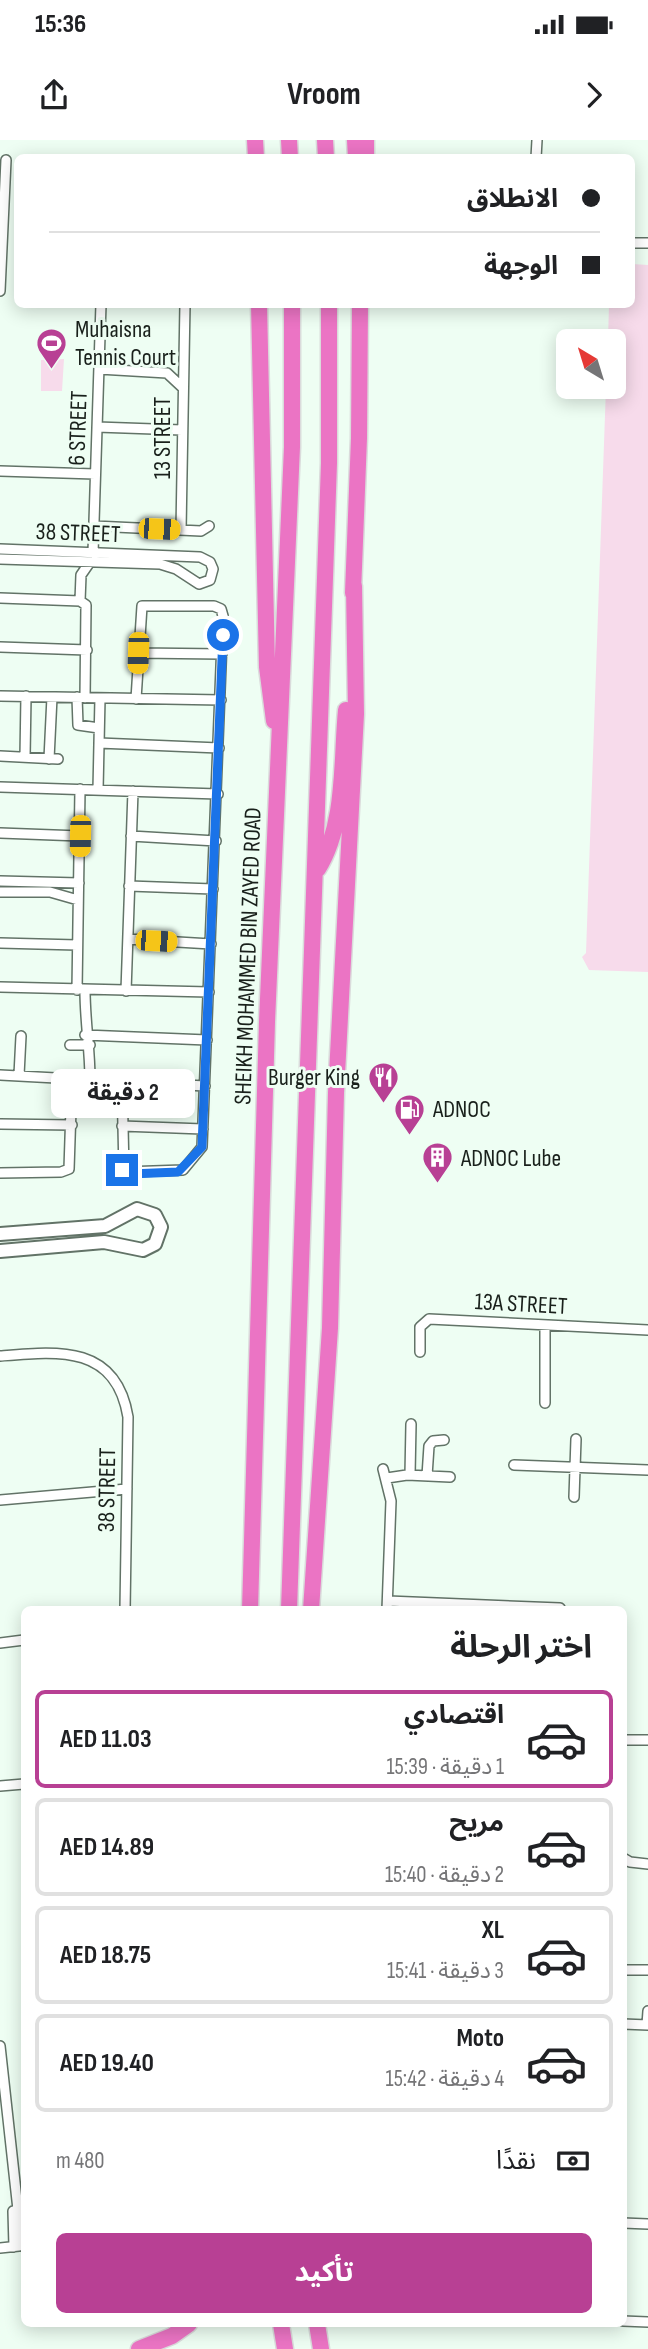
<!DOCTYPE html>
<html lang="ar">
<meta charset="utf-8">
<style>
body{margin:0;font-family:"Sofia Sans Condensed","Noto Sans Arabic",sans-serif;background:#f6f6f6;color:#202124;direction:rtl;height:100vh;display:flex;flex-direction:column;font-size:26px;white-space:nowrap}
*{box-sizing:border-box;margin:0}
p{font-size:23px;color:#757577}
.icon{flex:none;width:38px;height:38px;fill:none;stroke:currentColor;stroke-width:2;stroke-linecap:round;stroke-linejoin:round}
.map{position:relative;flex:1;overflow:hidden;direction:ltr}
.drawer{position:absolute;left:21px;top:1466px;width:606px;height:721px;display:flex;flex-direction:column;background:#fff;border-radius:10px;box-shadow:0 4px 18px #0003;direction:rtl}
.drawer>*{flex:none}
.guide{position:absolute;left:14px;top:14px;width:621px;height:154px;border-radius:10px;box-shadow:0 4px 18px #0003;direction:rtl;display:grid;align-content:center;height:154px;padding:0 35px;background:#fff}
.needle{width:46px;rotate:322deg}
.buttons{position:absolute;left:556px;top:189px;display:grid;gap:14px}
.buttons a{display:grid;place-items:center;width:70px;height:70px;border-radius:10px;background:#fff;box-shadow:0 4px 18px #0003;font-size:35px}
.end{position:absolute;width:32px;height:32px;margin:-16px;border:9px solid #1a73e8;background:#fff;box-shadow:0 0 0 4px #fff}
.from{border-radius:50%}
.bubble{position:absolute;height:49px;border-radius:10px;background:#fff;box-shadow:0 4px 18px #0003;font-size:23px;font-weight:700;line-height:49px;text-align:center;direction:rtl}
.car{position:absolute;width:21px;height:42px;margin:-21px -10px;border-radius:9px;box-shadow:0 0 5px 2px #0007;background:linear-gradient(#f5c518 24%,#345 0 40%,#f5c518 0 76%,#345 0 86%,#f5c518 0)}
.guide b{display:flex;align-items:center;gap:24px;height:66px;font-size:26px}
.guide b+b{border-top:2px solid #e0e0e0}
.guide i{width:18px;height:18px;background:#202124}
ul{padding:0;list-style:none}
li{display:flex;align-items:center;gap:21px;height:98px;margin:0 14px 10px;padding:0 21px;border:4px solid #e0e0e0;border-radius:10px}
li div{flex:1}
li b{display:block;font-size:26px}
li em{font-style:normal;font-weight:700}
li.on{border-color:#b84094}
li>.icon{width:63px;height:63px;stroke-width:1.5}
h2{padding:0 35px;font-size:32px;line-height:84px}
.pay{display:flex;align-items:center;gap:18px;height:77px;padding:0 35px;font-size:26px}
.pay p{margin-inline-start:auto}
.action{display:flex;gap:14px;margin-top:auto;padding:14px 35px}
.action a{flex:1;height:80px;border-radius:10px;background:#b84094;color:#fff;font-size:28px;font-weight:700;line-height:80px;text-align:center}
.status{display:flex;justify-content:space-between;align-items:center;height:49px;padding:0 35px;background:#fff;direction:ltr}
.status svg{height:19px;fill:currentColor}
header{display:flex;justify-content:space-between;align-items:center;height:91px;padding:0 35px;background:#fff;font-size:32px;font-weight:700}
.map>svg:first-child{display:block}
.green{fill:#f7dbeb}
.lines{fill:none;stroke-linecap:round;stroke-linejoin:round}
.street-casing{stroke:#627367;stroke-width:12}
.secondary-casing{stroke:#627367;stroke-width:16}
.highway-casing{stroke:#dadbdb;stroke-width:19}
.street{stroke:#fff;stroke-width:9}
.secondary{stroke:#fff;stroke-width:12}
.highway{stroke:#eb74c4;stroke-width:16}
.route{stroke:#1a73e8;stroke-width:9}
.labels{text-anchor:middle;dominant-baseline:central;stroke-width:6;stroke-linejoin:round;paint-order:stroke}
.poi-label{font-size:24px;fill:#19201b;stroke:#eefef3;text-anchor:start}
.street-label{font-size:24px;fill:#19201b;stroke:#eefef3}
</style>
<div class="status"><b>15:36</b><svg viewBox="0 0 49 12"><path d="M0 12V9h3v3zM5 12V6h3v6zM10 12V3h3v9zM15 12V0h3v12zM26 1h20v11H26zM47 4h2v5h-2z"/></svg></div>
<header><svg class="icon" aria-label="forward" viewBox="0 0 24 24"><path d="M9 5l7 7-7 7"/></svg>Vroom<svg class="icon" aria-label="share" viewBox="0 0 24 24"><path d="M12 15V3M7 8l5-5 5 5M5 13v7h14v-7"/></svg></header>
<div class="map">
<svg width="648" height="2209" viewBox="0 0 648 2209">
<rect width="100%" height="100%" fill="#eefef3"/>
<path class="green" d="M632,124L648,125V832L589,830L582,817L586,813L606,247H614V201H608L609,165L632,164Z
M64,219L62,251H41V220Z"/>
<g class="lines">
<defs>
<path id="street" d="M536,18L537,0
M632,103H648
M0,151L6,20
M99,229L167,233L182,247
M97,287L182,290
M0,331L95,334
M94,386L201,391L209,386
M181,390L185,164
M0,409L200,417L210,422L213,429L210,440L199,444L176,429L160,424L0,419
M93,413L101,164
M0,458L80,461L86,465L85,558
M80,461L81,435L90,422
M0,507L87,510
M138,513L222,514
M0,556L221,560
M77,557L78,585L99,588
M99,603L219,608
M0,616L58,619
M25,617L26,556
M49,619L52,557
M0,647L218,654
M98,650L100,558
M0,693L80,696
M131,696L216,701
M0,741L79,743
M129,746L213,749
M0,752H50L78,760
M128,799L211,804
M0,803L77,805
M0,847L209,852
M77,850L80,649
M85,850C85,882 90,908 90,940
M126,851L133,651
M85,895L207,900
M70,905H90
M0,935L205,946
M19,935L21,896
M122,941L124,1032L183,1030L202,1007L223,476L221,469L214,466H142L136,559
M0,984L72,985
M122,986L203,989
M0,1033L61,1032L69,1029L72,939
M420,1212V1187L429,1179L648,1190
M0,1216C57,1211 116,1204 128,1277L125,1470
M545,1263V1185
M514,1325L648,1330
M383,1329L391,1361L387,1470
M410,1335L411,1284
M427,1336L429,1306L433,1301L444,1300
M387,1338L407,1335L450,1337
M574,1357L576,1299
M0,1360L127,1349
M388,1461L560,1468
M0,1503L24,1500
M623,1600H648
M0,1646L24,1644
M623,1718L630,1722L648,1724
M623,1830H648
M623,1884L648,1885
M647,1885L648,1871
M0,1906L22,2106
M13,2071L14,2107
M623,2083L648,2084
M0,2108L19,2106
M623,2181L648,2182"/>
<path id="secondary" d="M0,1094L105,1086L137,1069L155,1075L161,1087L155,1104L143,1110L104,1102L0,1111"/>
<path id="highway" d="M255,0L256,18
M289,0L290,18
M325,0L326,18
M355,0L356,18
M366,18V0
M259,164L267,527L274,581
M353,453L359,298L360,164
M318,729C346,684 341,621 346,570
M250,1470L267,882L292,307V164
M289,1470L329,323V164
M311,1470L330,1188L336,953L356,574L354,446
M281,2184L285,2209
M317,2184L321,2209
M139,2209L172,2196L189,2184"/>
</defs>
<use href="#street" class="street-casing"/>
<use href="#secondary" class="secondary-casing"/>
<use href="#highway" class="highway-casing"/>
<use href="#street" class="street"/>
<use href="#secondary" class="secondary"/>
<use href="#highway" class="highway"/>
</g>
<g class="lines">
<path class="route" d="M122,1030L130,1034L178,1032L202,1007L223,495"/>
</g>
<defs>
<symbol id="stadium-pin" viewBox="-11 -11 22 30"><path d="M0 17L-7.5 6A9.5 9.5 0 1 1 7.5 6Z" fill="#b84094" stroke="#eefef3"/><path d="M0-5a6.5 5 0 1 0 0 10a6.5 5 0 1 0 0-10ZM-3.5-1.8h7v3.6h-7Z" fill="#fff"/></symbol>
<symbol id="restaurant-pin" viewBox="-11 -11 22 30"><path d="M0 17L-7.5 6A9.5 9.5 0 1 1 7.5 6Z" fill="#b84094" stroke="#eefef3"/><path d="M-5-6h1v4h1v-4h1v4h1v-4h1v5L-1.5 .5V6h-2V.5L-5-1ZM5-6V6H3V1.5H1.5Q1.5-4 5-6Z" fill="#fff"/></symbol>
<symbol id="fuel-pin" viewBox="-11 -11 22 30"><path d="M0 17L-7.5 6A9.5 9.5 0 1 1 7.5 6Z" fill="#b84094" stroke="#eefef3"/><path d="M-5.5-6h7V0h2V4h1.3V-2.5L3-4.5l.8-.8L6-3V5H2.5V1h-1V6h-7ZM-4.2-4.7v3.2H.2V-4.7Z" fill="#fff"/></symbol>
<symbol id="building-pin" viewBox="-11 -11 22 30"><path d="M0 17L-7.5 6A9.5 9.5 0 1 1 7.5 6Z" fill="#b84094" stroke="#eefef3"/><path d="M-4-6H4V6H1V3H-1V6H-4ZM-2.5-4.3h1.7v1.8h-1.7ZM.8-4.3h1.7v1.8H.8ZM-2.5-1h1.7V.8h-1.7ZM.8-1h1.7V.8H.8Z" fill="#fff"/></symbol>
</defs>
<g fill-rule="evenodd">
<use href="#stadium-pin" x="34" y="186" width="35" height="47"/>
<use href="#restaurant-pin" x="366" y="920" width="35" height="47"/>
<use href="#fuel-pin" x="392" y="952" width="35" height="47"/>
<use href="#building-pin" x="420" y="1000" width="35" height="47"/>
</g>
<g class="labels">
<g class="poi-label">
<text x="75" y="189">Muhaisna<tspan x="75" dy="28">Tennis Court</tspan></text>
<text x="360" y="937" text-anchor="end">Burger King</text>
<text x="433" y="969">ADNOC</text>
<text x="461" y="1018">ADNOC Lube</text>
</g>
<g class="street-label">
<text transform="translate(78 288) rotate(-88)">6 STREET</text>
<text transform="translate(162 298) rotate(-90)">13 STREET</text>
<text transform="translate(78 393) rotate(2)">38 STREET</text>
<text transform="translate(248 816) rotate(-88)">SHEIKH MOHAMMED BIN ZAYED ROAD</text>
<text transform="translate(521 1164) rotate(3)">13A STREET</text>
<text transform="translate(107 1350) rotate(-89)">38 STREET</text>
</g>
</g>
</svg>
<div class="buttons">
<a><svg class="needle" viewBox="-14 -14 28 28"><path d="M0-13l5 13h-10z" fill="#e53935"/><path d="M0 13l5-13h-10z" fill="#757577"/></svg></a>
</div>
<i class="end from" style="left:223px;top:495px"></i>
<i class="end" style="left:122px;top:1030px"></i>
<div class="bubble" style="left:51px;top:929px;width:144px">2 دقيقة</div>
<i class="car" style="left:159px;top:389px;rotate:92deg"></i>
<i class="car" style="left:138px;top:513px;rotate:182deg"></i>
<i class="car" style="left:80px;top:696px;rotate:181deg"></i>
<i class="car" style="left:156px;top:801px;rotate:93deg"></i>
<div class="guide">
<b><i class="from"></i>الانطلاق</b>
<b><i></i>الوجهة</b>
</div>
<section class="drawer">
<h2>اختر الرحلة</h2>
<ul>
<li class="on"><svg class="icon" aria-label="car" viewBox="0 0 24 24"><path d="M5 17H2v-5l4-1 3-4h7l3 4 3 1v5h-3M9 17h6M6 11h13"/><circle cx="7" cy="17" r="2"/><circle cx="17" cy="17" r="2"/></svg><div><b>اقتصادي</b><p>1 دقيقة · 15:39</p></div><em>AED 11.03</em></li>
<li><svg class="icon" aria-label="car" viewBox="0 0 24 24"><path d="M5 17H2v-5l4-1 3-4h7l3 4 3 1v5h-3M9 17h6M6 11h13"/><circle cx="7" cy="17" r="2"/><circle cx="17" cy="17" r="2"/></svg><div><b>مريح</b><p>2 دقيقة · 15:40</p></div><em>AED 14.89</em></li>
<li><svg class="icon" aria-label="car" viewBox="0 0 24 24"><path d="M5 17H2v-5l4-1 3-4h7l3 4 3 1v5h-3M9 17h6M6 11h13"/><circle cx="7" cy="17" r="2"/><circle cx="17" cy="17" r="2"/></svg><div><b>XL</b><p>3 دقيقة · 15:41</p></div><em>AED 18.75</em></li>
<li><svg class="icon" aria-label="car" viewBox="0 0 24 24"><path d="M5 17H2v-5l4-1 3-4h7l3 4 3 1v5h-3M9 17h6M6 11h13"/><circle cx="7" cy="17" r="2"/><circle cx="17" cy="17" r="2"/></svg><div><b>Moto</b><p>4 دقيقة · 15:42</p></div><em>AED 19.40</em></li>
</ul>
<div class="pay"><svg class="icon" aria-label="cash" viewBox="0 0 24 24"><path d="M3 7h18v10H3z"/><circle cx="12" cy="12" r="2"/></svg>نقدًا<p>480 m</p></div>
<div class="action"><a>تأكيد</a></div>
</section>
</div>
